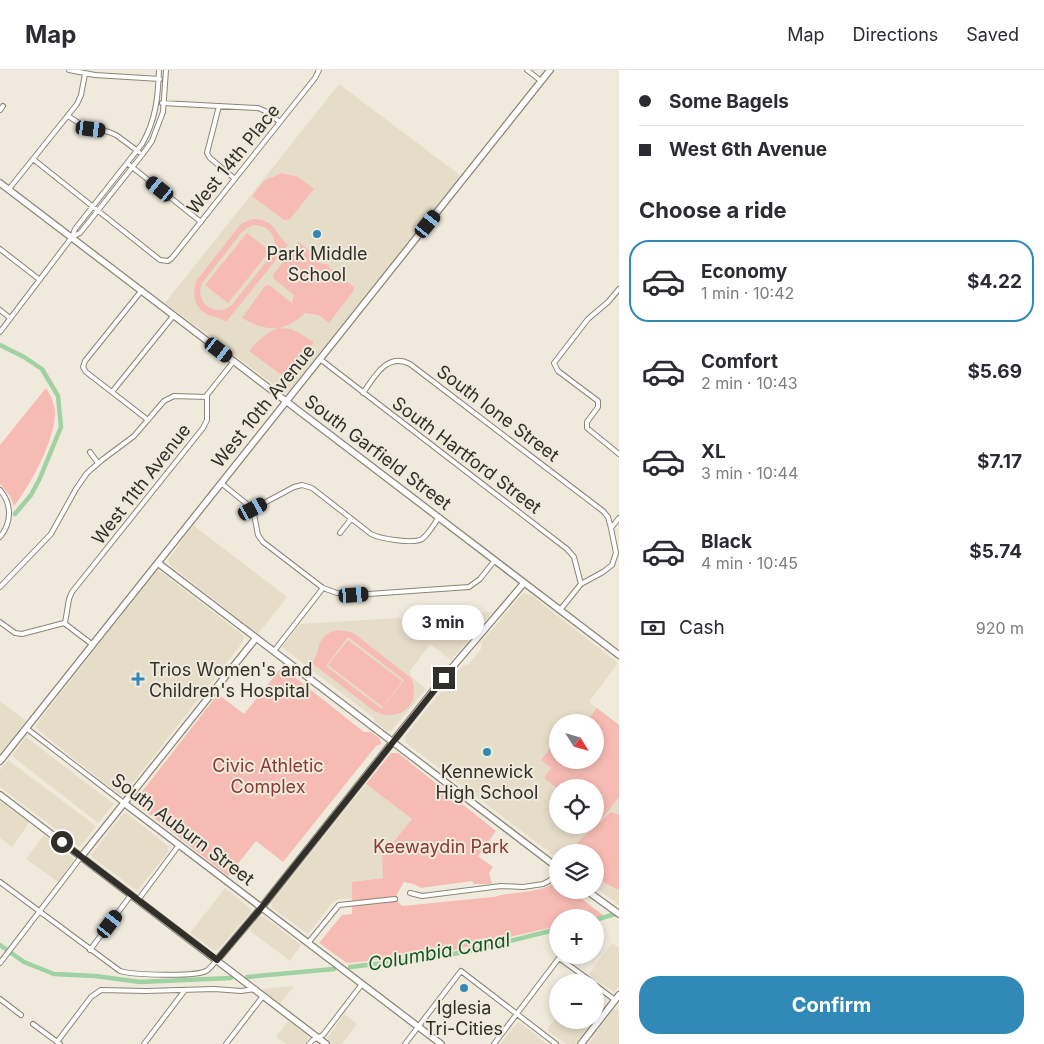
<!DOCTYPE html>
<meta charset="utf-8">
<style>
body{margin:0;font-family:Inter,sans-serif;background:#f2f2f3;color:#2b2b33;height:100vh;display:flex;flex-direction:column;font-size:19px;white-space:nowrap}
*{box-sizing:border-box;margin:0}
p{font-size:16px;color:#7c7c81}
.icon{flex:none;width:28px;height:28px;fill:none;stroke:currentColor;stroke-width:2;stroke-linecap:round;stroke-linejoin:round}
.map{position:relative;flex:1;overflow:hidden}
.panel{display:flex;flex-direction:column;background:#fff;width:425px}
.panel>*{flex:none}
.guide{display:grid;align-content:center;height:110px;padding:0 20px;background:#fff}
.needle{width:32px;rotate:127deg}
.controls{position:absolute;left:549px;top:644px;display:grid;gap:10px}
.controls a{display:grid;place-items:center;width:55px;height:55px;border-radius:50%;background:#fff;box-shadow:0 2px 8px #0003;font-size:25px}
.end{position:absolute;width:22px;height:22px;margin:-11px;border:6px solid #312f29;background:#fff;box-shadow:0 0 0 2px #fff}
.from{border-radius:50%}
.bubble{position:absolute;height:35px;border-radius:18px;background:#fff;box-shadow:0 2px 8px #0003;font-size:16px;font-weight:700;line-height:35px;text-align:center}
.car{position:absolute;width:15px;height:30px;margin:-15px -8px;border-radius:6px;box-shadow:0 0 4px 1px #0007;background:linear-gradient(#222 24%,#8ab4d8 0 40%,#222 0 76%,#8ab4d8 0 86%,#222 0)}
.guide b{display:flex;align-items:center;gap:18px;height:48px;font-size:19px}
.guide b+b{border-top:1px solid #e1e1e2}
.guide i{width:12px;height:12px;background:#2b2b33}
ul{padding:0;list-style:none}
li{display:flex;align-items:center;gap:15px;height:82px;margin:0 10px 8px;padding:0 10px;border:2px solid transparent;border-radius:20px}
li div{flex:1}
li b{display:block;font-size:19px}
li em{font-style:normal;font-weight:700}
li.current{border-color:#3089b7}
li>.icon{width:45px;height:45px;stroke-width:1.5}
h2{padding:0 20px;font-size:22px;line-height:60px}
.pay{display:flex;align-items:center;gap:12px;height:55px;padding:0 20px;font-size:19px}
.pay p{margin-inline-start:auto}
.action{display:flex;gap:10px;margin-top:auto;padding:10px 20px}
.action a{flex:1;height:58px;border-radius:20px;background:#3089b7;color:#fff;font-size:20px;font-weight:700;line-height:58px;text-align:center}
header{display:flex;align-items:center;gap:30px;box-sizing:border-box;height:70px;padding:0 25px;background:#fff;border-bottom:1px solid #e1e1e2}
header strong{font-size:24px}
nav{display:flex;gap:28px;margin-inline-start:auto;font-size:18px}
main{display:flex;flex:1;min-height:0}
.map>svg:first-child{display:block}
.built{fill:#e6ddc9;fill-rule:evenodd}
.green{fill:#f6bbb3;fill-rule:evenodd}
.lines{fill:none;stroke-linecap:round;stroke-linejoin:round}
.canal{stroke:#9fd1a2;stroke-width:4.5}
.street-casing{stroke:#8b8578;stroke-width:6}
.secondary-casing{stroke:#8b8578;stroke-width:8}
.street{stroke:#fff;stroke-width:4}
.secondary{stroke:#fff;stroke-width:5.5}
.route{stroke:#312f29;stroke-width:6}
.poi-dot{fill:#3089b7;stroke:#f0eadc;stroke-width:2}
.labels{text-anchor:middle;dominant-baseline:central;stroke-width:4;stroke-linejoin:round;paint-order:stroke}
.street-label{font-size:18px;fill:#312f29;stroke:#f0eadc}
.poi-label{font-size:18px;fill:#312f29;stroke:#f0eadc}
.park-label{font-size:18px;fill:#8b3932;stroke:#f0eadc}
.water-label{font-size:19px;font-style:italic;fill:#0d581e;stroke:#f0eadc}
</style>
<header>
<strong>Map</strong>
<nav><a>Map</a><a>Directions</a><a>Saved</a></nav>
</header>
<main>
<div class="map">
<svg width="619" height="974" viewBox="0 0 619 974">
<rect width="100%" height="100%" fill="#f0eadc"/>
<path class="built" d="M339,14L461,106L289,321L285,323L165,233Z
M193,455L287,527L258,564L170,495L168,490Z
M157,499L244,566L243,572L124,724H118L36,658V655Z
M523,523L531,525L618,593L589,632L619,655V835L595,817V782H558L557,788L406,673L405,666L462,596L469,594L481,579L482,572ZM558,652H595V690H558ZM558,718H595V755H558Z
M492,542L451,590L430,574L410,601L411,606L426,619L391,661H387L375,652L374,648L282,577L300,554Z
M0,631L26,651L0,684Z
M26,667L114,734L98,753L12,686Z
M8,690L96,756L80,777L78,776L0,717V700Z
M366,714L412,749L382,786L383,808L352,812V828L339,829L333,832L308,864L272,838L271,833Z
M0,731L29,753L12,777L0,768Z
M126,743L168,776V782L137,821L92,787L91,785L123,744Z
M44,765L73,788V791L58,812L26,789Z
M225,818L250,838L251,842L218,880H213L190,863Z
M260,846L264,847L301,875L290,891L249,860Z
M612,873L619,878V916L614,922L589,904Z
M294,916L280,934L261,919Z
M614,939L619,940V974H588Z
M344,944L357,954L342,974H333L328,971V967Z
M557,946L558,950H593L575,974H566L547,960Z
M288,951L308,966V968L305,974H286L276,967Z
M518,952H519L547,974H500Z"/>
<path class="green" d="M282,103L298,107L314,119L290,149L284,150L252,126L264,111Z
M253,149C276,149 274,164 288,175L226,252C218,246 216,248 208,245C194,238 191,223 197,210L237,159L242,153ZM253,155C270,155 279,168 273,183L231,236C214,248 194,232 202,213L242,162L247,158Z
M247,163L270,181L228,233L205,215Z
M299,172L312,183L316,192L329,195V197L354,217V220L329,253L319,245L305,243C284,263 267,262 242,248L265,216L269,215L292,233L294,225L274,209L273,205Z
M278,258L292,259L314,272L286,306H283L249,281C257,271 266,263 278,258Z
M46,318C51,326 55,334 55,344C54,372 31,414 14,436L10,426L0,414V375Z
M338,560L351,562L356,565L411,608C423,635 398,654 374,641L312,593C322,580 314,565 338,560ZM348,567L404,610L382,639L326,596Z
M348,570L402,611L383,637L328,595Z
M282,597L364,662H371L380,669L381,674L376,676L283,792L256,771L228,806L134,732L218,624L244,644Z
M597,638L619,655V727L600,751L595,747V718H557L544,708L551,698L541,690L551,677L557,682L558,690H595V652H586Z
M391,683H398L496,761L478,786L493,797L489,803L492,814H474L472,811L421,818L414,814L404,812L397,824L398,832L402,836L493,827C514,821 541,824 557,811L558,820H574L573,822L604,846L595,848H558L557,856L450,881L407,887L347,893L319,873L342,845L352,844V812L383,808L382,786L412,749L366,714Z
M611,742L619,745V820L595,808V782H570L580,770Z"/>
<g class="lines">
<path class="canal" d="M0,275L24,287L42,299L58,326L61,357L40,408L31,425L15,444
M595,850L619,843
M0,875L24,892L54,904L95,906L140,912L231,908
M350,897L410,890L466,882L558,859
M247,907L334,899"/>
<defs>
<path id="street" d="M69,0L95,5L160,9
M527,0L541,11
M162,33L258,38L265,41L280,52
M219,36L207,83L210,88L235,109
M0,40L3,36
M68,46L85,57L109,62L116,65L139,82
M33,89L160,190L168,191L172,188L315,8L319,0
M127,93L201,152
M9,119L77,34L81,25L85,4
M72,167L80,163L142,85L152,71L163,42L166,0
M0,179L40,210
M619,219L608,232L588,249L554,293L558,301L598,331V337L587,352V358L619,384
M142,220L85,291L83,297L86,302L148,350
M0,240L10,248
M0,262L72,167L75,159L142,74C156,50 158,27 159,0
M320,289L567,479L574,487L581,514
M112,322L174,245
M363,323C374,307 387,282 410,294L603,441L608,447L611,458
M90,382L98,393
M221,413L253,439L258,465L263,472L323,518L337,523L354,525L469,517L480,509L495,490
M0,420C12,434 12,452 0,467
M253,439L294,417L302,415L312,418L371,464C380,469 414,474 422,469C429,464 434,454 439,447
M340,463L351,449
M0,517L51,464L76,419L87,403L102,390L134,366L164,331L174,326L207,327
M560,540L581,514L603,502L612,495L616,483L611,458L619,448
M0,552L15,563L22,564L64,553L93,575
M65,553L69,529L72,522L203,358L207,350V325L234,291
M274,581L323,518
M26,658L124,733
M0,812L120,901C133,905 195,907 206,901C210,899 213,894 217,890
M410,823L422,826L501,816L523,817L543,814L549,811L558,803
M138,830L179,775
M308,873L339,835L395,829
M90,880L131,825
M0,893L81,787
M595,915L615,930
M0,929L21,945
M33,954L60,974
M57,972L91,927L101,920L146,921L214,919L241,921L255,919
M144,974L185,920
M226,974L263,926
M309,974L313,970L323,965L362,914
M405,974L461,901L556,974
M494,974L559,888L592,912"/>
<path id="secondary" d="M0,113L619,585
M158,493L558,798
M0,691L550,0
M0,725L326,974
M124,733L441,974
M81,787L256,568
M586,820L619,844
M217,890L261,838L444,607L524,513
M581,974L619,925"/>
</defs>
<use href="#street" class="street-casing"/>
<use href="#secondary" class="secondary-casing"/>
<use href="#street" class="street"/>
<use href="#secondary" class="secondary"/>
</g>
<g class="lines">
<path class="route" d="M62,772L217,890L261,838L444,608"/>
</g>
<g class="poi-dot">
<circle cx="317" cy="164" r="5"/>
<path d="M135.5 601.5h5v5h5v5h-5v5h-5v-5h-5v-5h5z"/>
<circle cx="487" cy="682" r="5"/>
<circle cx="464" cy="918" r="5"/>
</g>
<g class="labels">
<g class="street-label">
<text transform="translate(233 89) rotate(-51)">West 14th Place</text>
<text transform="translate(263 336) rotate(-51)">West 10th Avenue</text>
<text transform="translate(498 343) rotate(37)">South Ione Street</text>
<text transform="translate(378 382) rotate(37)">South Garfield Street</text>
<text transform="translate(467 385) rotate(37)">South Hartford Street</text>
<text transform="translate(141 414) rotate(-52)">West 11th Avenue</text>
<text transform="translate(183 759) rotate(37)">South Auburn Street</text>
</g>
<g class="poi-label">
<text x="317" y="183">Park Middle<tspan x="317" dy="21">School</tspan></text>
<text x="149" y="599" text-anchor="start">Trios Women's and<tspan x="149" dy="21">Children's Hospital</tspan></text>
<text x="487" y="701">Kennewick<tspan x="487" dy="21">High School</tspan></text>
<text x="464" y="937">Iglesia<tspan x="464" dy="21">Tri-Cities</tspan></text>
</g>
<g class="park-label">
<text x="268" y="695">Civic Athletic<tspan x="268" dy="21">Complex</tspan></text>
<text x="441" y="776">Keewaydin Park</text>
</g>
<g class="water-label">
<text transform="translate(439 882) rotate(-10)">Columbia Canal</text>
</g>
</g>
</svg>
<div class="controls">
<a><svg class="needle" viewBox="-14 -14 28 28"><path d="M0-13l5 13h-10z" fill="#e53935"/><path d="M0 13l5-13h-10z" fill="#7c7c81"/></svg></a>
<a><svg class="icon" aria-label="locate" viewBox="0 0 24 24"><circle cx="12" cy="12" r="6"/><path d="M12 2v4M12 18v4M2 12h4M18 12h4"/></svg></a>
<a><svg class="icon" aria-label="layers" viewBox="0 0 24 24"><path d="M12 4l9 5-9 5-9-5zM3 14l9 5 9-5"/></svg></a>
<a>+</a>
<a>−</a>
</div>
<i class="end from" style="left:62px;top:772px"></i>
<i class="end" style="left:444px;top:608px"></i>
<div class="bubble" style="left:402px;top:535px;width:82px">3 min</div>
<i class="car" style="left:91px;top:59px;rotate:97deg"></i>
<i class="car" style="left:160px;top:119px;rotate:309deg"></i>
<i class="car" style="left:428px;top:154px;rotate:39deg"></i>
<i class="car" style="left:219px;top:280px;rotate:127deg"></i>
<i class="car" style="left:253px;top:439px;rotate:62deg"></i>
<i class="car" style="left:354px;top:525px;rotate:86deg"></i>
<i class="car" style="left:110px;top:854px;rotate:37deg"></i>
</div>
<section class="panel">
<div class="guide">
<b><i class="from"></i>Some Bagels</b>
<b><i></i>West 6th Avenue</b>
</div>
<h2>Choose a ride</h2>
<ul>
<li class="current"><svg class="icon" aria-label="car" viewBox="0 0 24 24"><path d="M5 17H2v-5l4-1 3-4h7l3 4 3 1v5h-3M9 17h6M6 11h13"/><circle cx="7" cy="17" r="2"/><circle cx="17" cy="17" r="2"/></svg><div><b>Economy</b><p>1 min · 10:42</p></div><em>$4.22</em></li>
<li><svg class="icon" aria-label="car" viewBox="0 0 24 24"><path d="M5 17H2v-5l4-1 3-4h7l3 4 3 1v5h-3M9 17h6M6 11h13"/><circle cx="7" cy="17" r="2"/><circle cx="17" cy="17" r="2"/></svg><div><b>Comfort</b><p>2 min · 10:43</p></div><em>$5.69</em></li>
<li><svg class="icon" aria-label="car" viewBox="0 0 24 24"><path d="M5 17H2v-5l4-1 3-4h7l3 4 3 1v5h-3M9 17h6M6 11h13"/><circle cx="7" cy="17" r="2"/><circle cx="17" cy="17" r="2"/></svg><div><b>XL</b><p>3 min · 10:44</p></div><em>$7.17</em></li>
<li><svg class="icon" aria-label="car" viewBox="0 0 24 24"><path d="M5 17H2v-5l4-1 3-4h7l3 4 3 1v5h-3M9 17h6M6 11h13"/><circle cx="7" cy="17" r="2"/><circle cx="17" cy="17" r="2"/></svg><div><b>Black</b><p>4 min · 10:45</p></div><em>$5.74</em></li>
</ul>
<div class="pay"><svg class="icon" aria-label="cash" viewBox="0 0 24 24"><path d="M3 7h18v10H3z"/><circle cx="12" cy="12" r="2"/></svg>Cash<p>920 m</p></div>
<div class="action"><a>Confirm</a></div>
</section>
</main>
